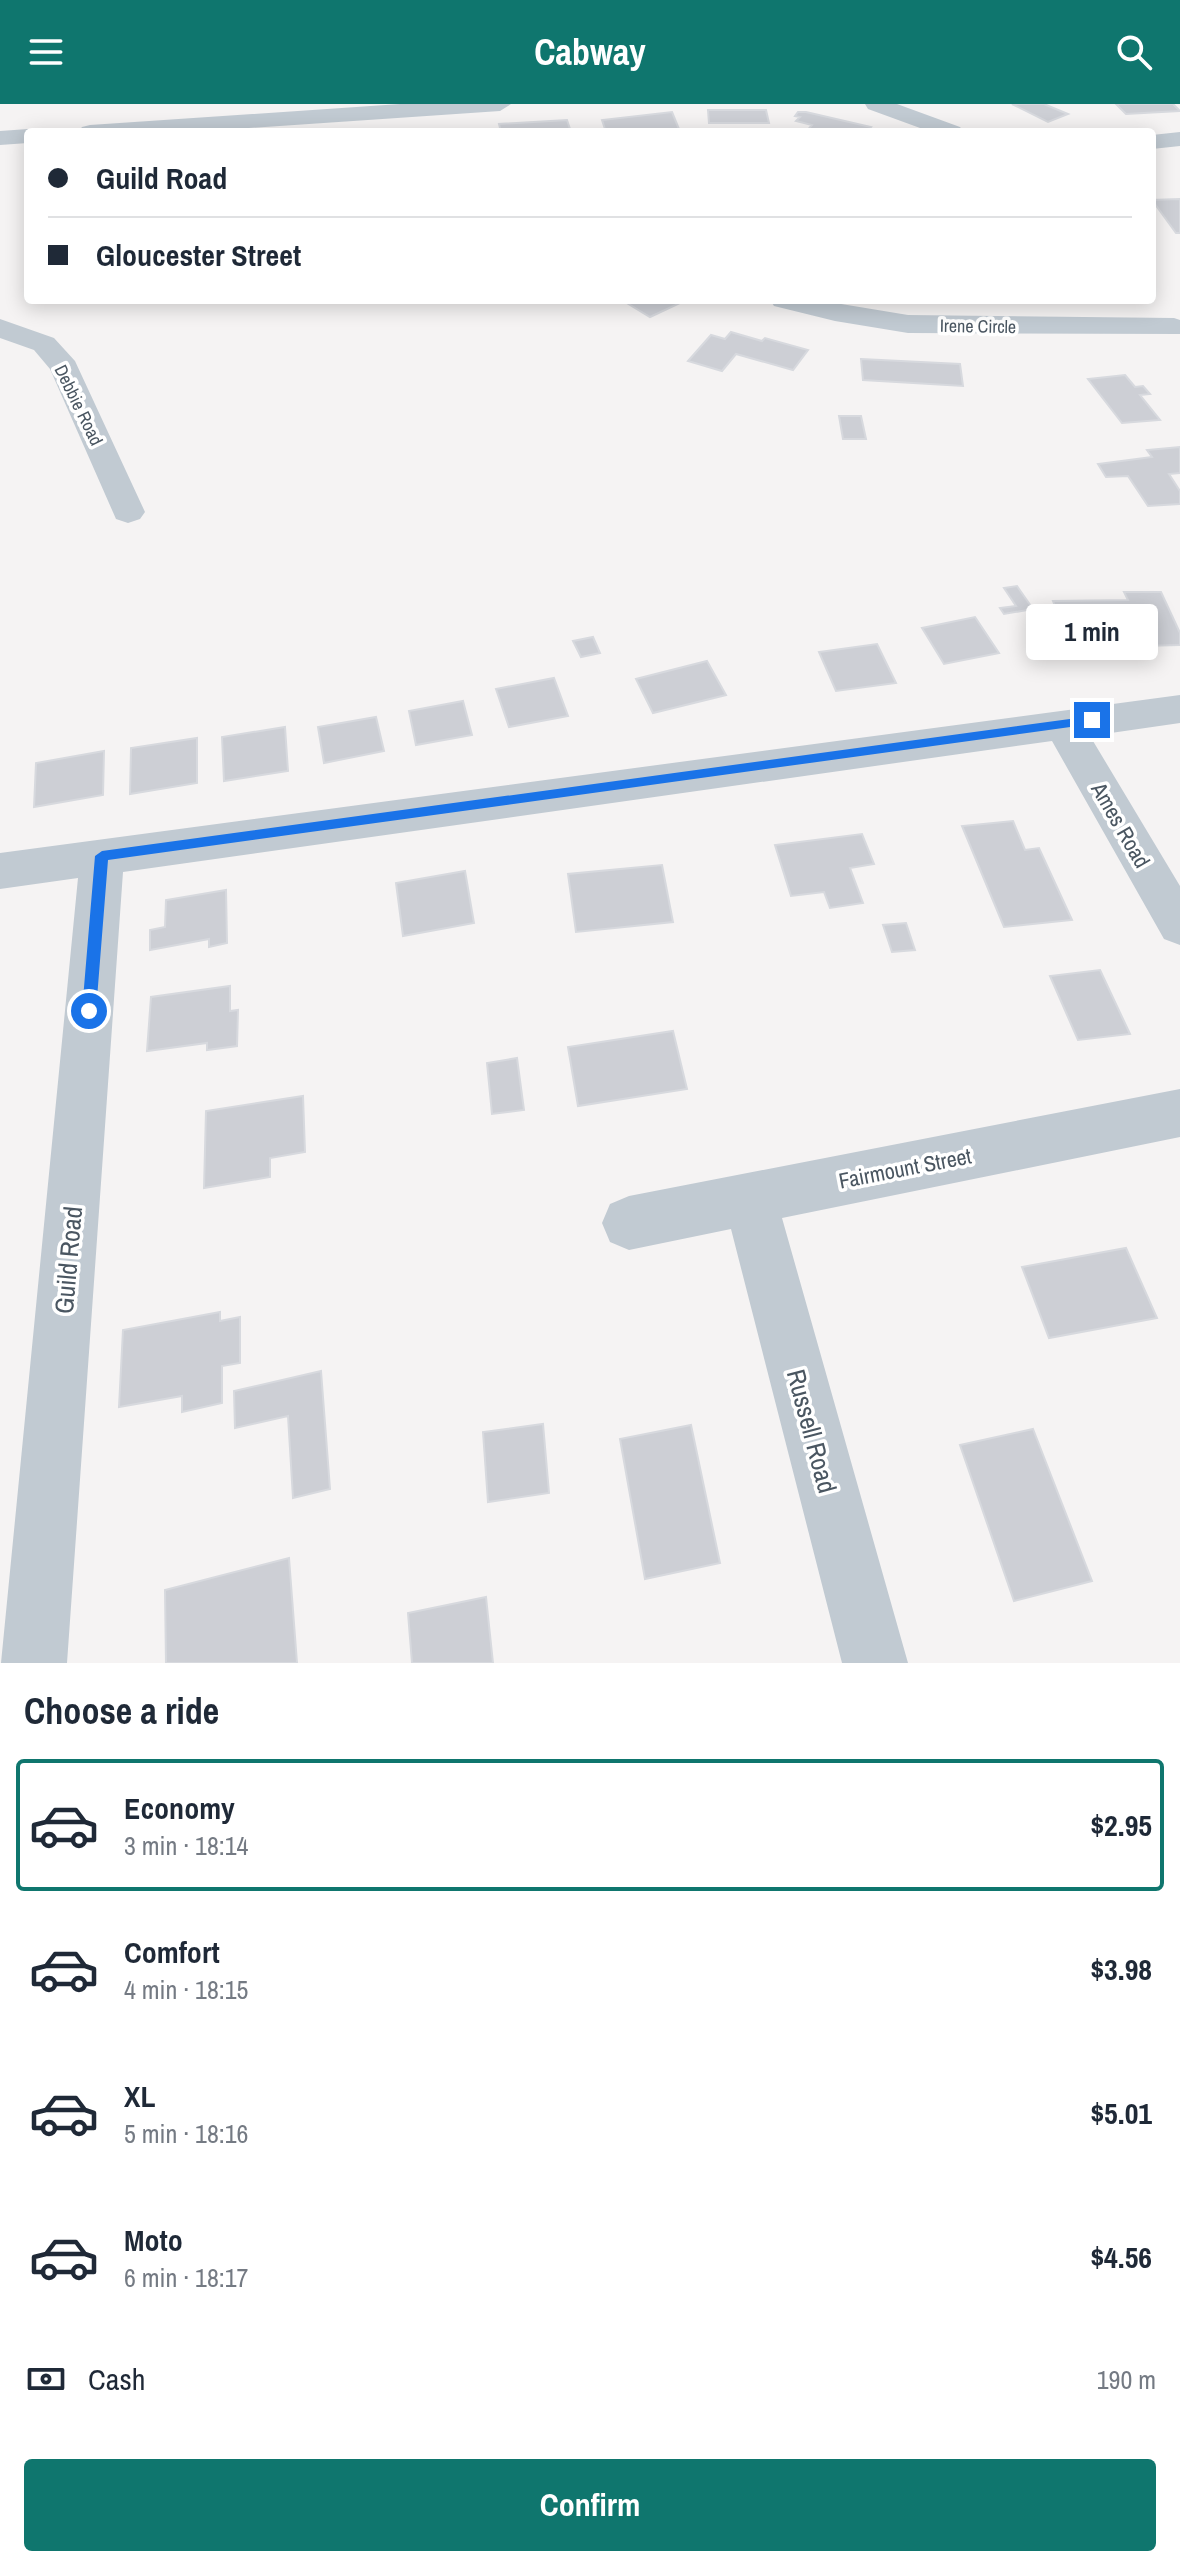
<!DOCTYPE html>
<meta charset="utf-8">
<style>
body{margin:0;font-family:"Archivo Narrow",sans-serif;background:#f6f6f7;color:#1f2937;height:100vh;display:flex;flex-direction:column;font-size:30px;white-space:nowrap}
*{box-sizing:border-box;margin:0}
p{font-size:26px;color:#747a83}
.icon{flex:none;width:44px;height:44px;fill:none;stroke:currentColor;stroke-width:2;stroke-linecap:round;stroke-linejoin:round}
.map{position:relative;height:1559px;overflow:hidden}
.details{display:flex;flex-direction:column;background:#fff;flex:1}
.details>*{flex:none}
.top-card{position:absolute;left:24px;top:24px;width:1132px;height:176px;border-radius:8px;box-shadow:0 4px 20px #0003;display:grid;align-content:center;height:176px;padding:0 24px;background:#fff}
.end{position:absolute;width:36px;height:36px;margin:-18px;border:10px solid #1a73e8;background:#fff;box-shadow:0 0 0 4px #fff}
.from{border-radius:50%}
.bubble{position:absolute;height:56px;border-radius:8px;background:#fff;box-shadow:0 4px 20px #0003;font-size:26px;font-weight:700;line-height:56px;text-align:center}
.top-card b{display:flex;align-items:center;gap:28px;height:76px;font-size:30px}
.top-card b+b{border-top:2px solid #e0e1e3}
.top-card i{width:20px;height:20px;background:#1f2937}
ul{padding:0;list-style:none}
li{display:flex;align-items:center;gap:24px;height:132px;margin:0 16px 12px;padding:0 8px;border:4px solid transparent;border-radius:8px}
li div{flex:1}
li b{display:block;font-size:30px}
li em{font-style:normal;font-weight:700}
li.on{border-color:#0f766e}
li>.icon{width:72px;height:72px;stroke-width:1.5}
h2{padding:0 24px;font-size:36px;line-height:96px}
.pay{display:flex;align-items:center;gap:20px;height:88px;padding:0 24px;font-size:30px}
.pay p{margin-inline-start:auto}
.button{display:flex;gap:16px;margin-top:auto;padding:16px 24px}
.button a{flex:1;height:92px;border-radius:8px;background:#0f766e;color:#fff;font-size:32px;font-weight:700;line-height:92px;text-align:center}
header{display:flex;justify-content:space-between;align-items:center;height:104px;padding:0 24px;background:#0f766e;color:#fff;font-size:36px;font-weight:700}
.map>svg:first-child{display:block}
.building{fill:#cdcfd5;stroke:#d7d9de;stroke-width:2}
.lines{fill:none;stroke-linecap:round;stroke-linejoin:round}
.minor{fill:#c1cad2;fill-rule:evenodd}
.route{fill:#1a73e8}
.labels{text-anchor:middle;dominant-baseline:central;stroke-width:7;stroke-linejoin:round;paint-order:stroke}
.far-street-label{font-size:18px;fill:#4a5661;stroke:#fff}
.street-label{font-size:22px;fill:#4a5661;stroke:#fff}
.near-street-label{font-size:26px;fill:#4a5661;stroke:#fff}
</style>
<header><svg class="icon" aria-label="menu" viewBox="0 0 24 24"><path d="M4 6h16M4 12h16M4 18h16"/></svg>Cabway<svg class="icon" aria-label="search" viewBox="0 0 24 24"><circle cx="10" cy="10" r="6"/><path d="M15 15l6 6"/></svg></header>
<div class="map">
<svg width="1180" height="1559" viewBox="0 0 1180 1559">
<rect width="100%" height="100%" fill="#f5f3f3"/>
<path class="building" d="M1012,0H1044L1068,10L1048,18Z
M1116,0H1173L1180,7L1126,10Z
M708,6H766L769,19H709Z
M672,8L679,25L606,28L602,16Z
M798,8H806L871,23L866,28H806L812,21L796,17L800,13L795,12Z
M567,16L571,28H501L499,20Z
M1180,95V129H1176L1152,96Z
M622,196H671L678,200L650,213Z
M731,228L762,237L765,234L808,246L793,266L736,250L722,267L688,257L711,231L725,235Z
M861,255L960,260L963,282L863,276Z
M1125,271L1135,283L1143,282L1150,290L1140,291L1160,316L1122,319L1088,275Z
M839,312H861L866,335H843Z
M1180,343V369L1169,370L1180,387V400L1148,402L1128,372L1106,373L1098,360L1152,353L1147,346Z
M1017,482L1033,505L1004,510L1000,504L1016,502L1004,484Z
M1124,488H1161L1180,529V541L1142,542L1137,530L1066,531L1053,497L1128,496Z
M975,513L999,549L944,560L922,524Z
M593,533L600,549L581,553L573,537Z
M877,540L896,579L836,587L819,548Z
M707,557L726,591L653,609L636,575Z
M554,574L568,612L509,623L496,585Z
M463,597L472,631L416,641L409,607Z
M376,613L384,647L324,659L318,623Z
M285,623L288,667L224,677L222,633Z
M197,634V679L130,690L131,644Z
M104,647L103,691L34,703L36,659Z
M1013,717L1025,746L1039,744L1072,816L1004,823L962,722Z
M862,730L874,760L850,764L863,799L830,804L824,788L791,792L775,741Z
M662,761L673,818L576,828L568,770Z
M465,767L474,819L403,832L396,779Z
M226,786L227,839L209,843V835L150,846V826L165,823L166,796Z
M906,819L915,846L892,848L883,821Z
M1100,866L1130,930L1078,936L1050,872Z
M230,882V907L238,906L237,942L207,946V939L147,947L151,893Z
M673,927L687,985L578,1002L568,943Z
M517,954L524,1006L492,1010L487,959Z
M303,992L305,1048L270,1054V1073L204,1084L206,1007Z
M1126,1144L1157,1214L1049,1234L1022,1163Z
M220,1208V1217L240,1213V1259L222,1262V1299L182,1308V1292L119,1303L123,1226Z
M321,1267L330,1385L293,1394L288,1312L235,1324L234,1287Z
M543,1320L549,1389L488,1398L483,1328Z
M691,1321L720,1459L645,1475L620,1335Z
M1033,1325L1092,1477L1014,1497L960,1341Z
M289,1454L297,1559H166L165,1486Z
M486,1493L493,1559H412L408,1509Z"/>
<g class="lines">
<path class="minor" d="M400,0H511L500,7L191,28H78L82,23L90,21Z
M865,0H897L960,23L964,28H931L868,5Z
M28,25L37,28H28V39L0,41V27Z
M1180,28V42L1152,45V31Z
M770,196H817L908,211L1174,214L1180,216V230L908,229L835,217L774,202Z
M0,215L54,234L75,257L145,408L140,415L128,419L116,415L50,265L34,246L0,234Z
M1180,591V619L1090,632L1180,782V841L1164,835L1052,637L123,768L67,1559H1L78,774L0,785V749Z
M1180,985V1033L782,1114L908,1559H842L731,1125L629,1146L610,1138L602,1119L610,1100L629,1092Z"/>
</g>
<path class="route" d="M1092,612L1097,616L1092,620L108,756L96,907L89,913L82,907L95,752L102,747Z"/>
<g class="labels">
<g class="far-street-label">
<text transform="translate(978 222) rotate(1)">Irene Circle</text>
<text transform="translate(79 301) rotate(64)">Debbie Road</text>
</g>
<g class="street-label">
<text transform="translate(1121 721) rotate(60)">Ames Road</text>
<text transform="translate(905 1064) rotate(-11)">Fairmount Street</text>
</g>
<g class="near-street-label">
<text transform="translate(68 1156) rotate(-85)">Guild Road</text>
<text transform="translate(812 1327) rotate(75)">Russell Road</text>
</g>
</g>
</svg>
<i class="end from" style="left:89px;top:907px"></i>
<i class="end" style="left:1092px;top:616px"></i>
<div class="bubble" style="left:1026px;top:500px;width:132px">1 min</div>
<div class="top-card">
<b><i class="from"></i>Guild Road</b>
<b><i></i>Gloucester Street</b>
</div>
</div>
<section class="details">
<h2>Choose a ride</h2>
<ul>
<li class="on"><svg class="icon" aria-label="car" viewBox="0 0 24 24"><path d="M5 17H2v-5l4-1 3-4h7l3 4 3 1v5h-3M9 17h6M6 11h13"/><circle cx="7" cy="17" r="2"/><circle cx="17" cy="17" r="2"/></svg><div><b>Economy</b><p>3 min · 18:14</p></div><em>$2.95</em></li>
<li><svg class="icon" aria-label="car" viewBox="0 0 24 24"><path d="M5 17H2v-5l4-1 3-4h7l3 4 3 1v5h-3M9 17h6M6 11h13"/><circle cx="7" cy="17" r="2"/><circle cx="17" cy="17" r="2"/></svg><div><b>Comfort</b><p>4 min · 18:15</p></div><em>$3.98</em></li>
<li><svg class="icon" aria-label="car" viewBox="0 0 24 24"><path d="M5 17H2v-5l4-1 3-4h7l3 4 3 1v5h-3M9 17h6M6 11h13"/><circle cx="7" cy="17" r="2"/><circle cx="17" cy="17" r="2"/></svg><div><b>XL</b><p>5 min · 18:16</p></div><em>$5.01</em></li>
<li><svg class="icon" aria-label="car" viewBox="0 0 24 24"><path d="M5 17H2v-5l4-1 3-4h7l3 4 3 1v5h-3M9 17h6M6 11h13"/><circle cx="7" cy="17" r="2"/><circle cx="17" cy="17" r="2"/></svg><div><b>Moto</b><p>6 min · 18:17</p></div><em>$4.56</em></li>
</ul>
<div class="pay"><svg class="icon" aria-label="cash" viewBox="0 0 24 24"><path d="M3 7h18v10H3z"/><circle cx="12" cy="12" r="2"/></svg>Cash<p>190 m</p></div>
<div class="button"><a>Confirm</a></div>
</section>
